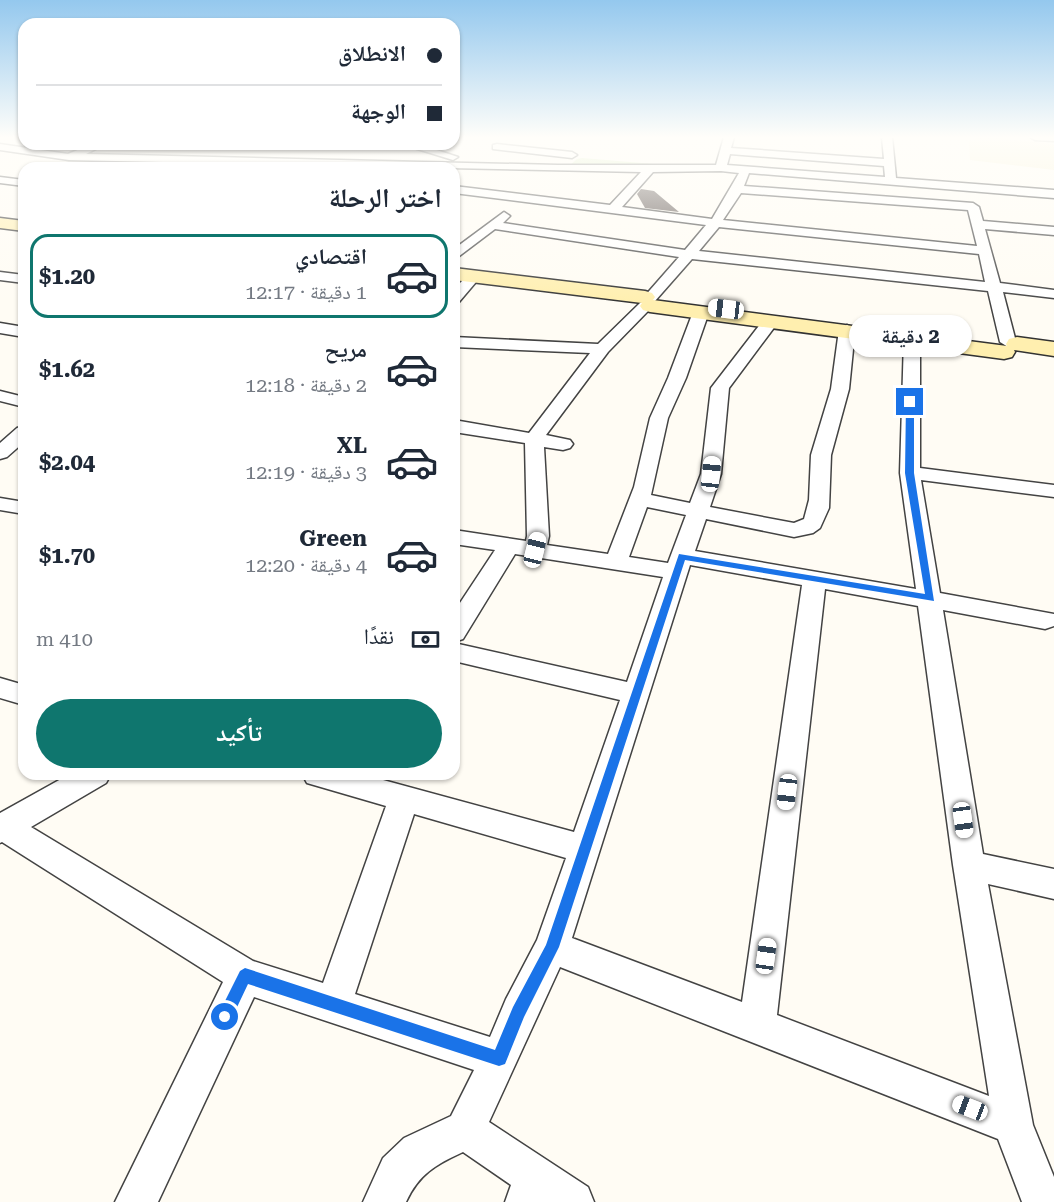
<!DOCTYPE html>
<html lang="ar">
<meta charset="utf-8">
<style>
body{margin:0;font-family:"Roboto Serif","Noto Naskh Arabic",serif;background:#f2f2f3;color:#1f2937;direction:rtl;height:100vh;display:flex;flex-direction:column;font-size:22px;white-space:nowrap}
*{box-sizing:border-box;margin:0}
p{font-size:20px;color:#747a83}
.icon{flex:none;width:33px;height:33px;fill:none;stroke:currentColor;stroke-width:2;stroke-linecap:round;stroke-linejoin:round}
.map{position:relative;flex:1;overflow:hidden;direction:ltr}
.sheet{position:absolute;left:18px;top:162px;width:442px;height:618px;display:flex;flex-direction:column;background:#fff;border-radius:18px;box-shadow:0 2px 4px #0004;direction:rtl}
.sheet>*{flex:none}
.guide{position:absolute;left:18px;top:18px;width:442px;height:132px;border-radius:18px;box-shadow:0 2px 4px #0004;direction:rtl;display:grid;align-content:center;height:132px;padding:0 18px;background:#fff}
.end{position:absolute;width:27px;height:27px;margin:-14px;border:8px solid #1a73e8;background:#fff;box-shadow:0 0 0 3px #fff}
.from{border-radius:50%}
.bubble{position:absolute;height:42px;border-radius:21px;background:#fff;box-shadow:0 2px 4px #0004;font-size:20px;font-weight:700;line-height:42px;text-align:center;direction:rtl}
.car{position:absolute;width:18px;height:36px;margin:-18px -9px;border-radius:8px;box-shadow:0 0 4px 2px #0007;background:linear-gradient(#fff 24%,#345 0 40%,#fff 0 76%,#345 0 86%,#fff 0)}
.guide b{display:flex;align-items:center;gap:21px;height:57px;font-size:22px}
.guide b+b{border-top:2px solid #e0e1e3}
.guide i{width:15px;height:15px;background:#1f2937}
ul{padding:0;list-style:none}
li{display:flex;align-items:center;gap:18px;height:84px;margin:0 12px 9px;padding:0 6px;border:3px solid transparent;border-radius:18px}
li div{flex:1}
li b{display:block;font-size:22px}
li em{font-style:normal;font-weight:700}
li.on{border-color:#0f766e}
li>.icon{width:54px;height:54px;stroke-width:1.5}
h2{padding:0 18px;font-size:27px;line-height:72px}
.pay{display:flex;align-items:center;gap:15px;height:66px;padding:0 18px;font-size:22px}
.pay p{margin-inline-start:auto}
.action{display:flex;gap:12px;margin-top:auto;padding:12px 18px}
.action a{flex:1;height:69px;border-radius:36px;background:#0f766e;color:#fff;font-size:24px;font-weight:700;line-height:69px;text-align:center}
.map>svg:first-child{display:block}
.farmland{fill:#f7f0d2}
.green{fill:#d9ecbb}
.building{fill:#5a504c}
.lines{fill:none;stroke-linecap:round;stroke-linejoin:round}
.street-casing{stroke:#434343;stroke-width:3}
.secondary-casing{stroke:#323232;stroke-width:3}
.street{fill:#fff;fill-rule:evenodd}
.secondary{fill:#ffefaf;fill-rule:evenodd}
.route{fill:#1a73e8}
</style>
<div class="map">
<svg width="1054" height="1202" viewBox="0 0 1054 1202">
<rect width="100%" height="100%" fill="#fffcf4"/>
<path class="farmland" d="M986,137L1054,144V170L970,160L969,140Z"/>
<path class="green" d="M582,158L654,164L658,165L569,166L577,159Z"/>
<path class="building" d="M641,189L654,191L679,212L645,208L637,194Z"/>
<g class="lines">
<defs>
<path id="street" d="M724,137H734L731,148L884,159L882,137H892L896,178L1054,190V198L749,173L744,186L973,203L979,207L983,221L1054,227V235L985,229L1000,283L1054,290V298L1003,292L1016,342L1008,347L1000,342L988,291L692,259L655,301L650,302L643,298L679,257L495,229L454,260V249L504,212L510,216L503,223L685,250L706,225L454,193V186L610,205L641,172L69,160L0,150V144L68,154L92,144H106L86,154L558,165H716ZM730,154L884,166L885,177L727,165ZM721,171L739,173L712,219L622,207L653,172ZM741,193L968,210L977,246L723,220ZM719,227L979,254L985,282L699,251Z
M1030,137H1054V141L1035,140Z
M308,144H376L371,147H313Z
M401,144H418L458,157L453,160Z
M497,144L572,152L577,155L572,158L493,149V145Z
M0,177L24,180V186L0,183Z
M0,272L24,275V283L0,280Z
M469,278L476,282L459,302L454,303V289L464,279Z
M645,301L653,306L650,309L608,352L546,435L570,440L573,444L570,448L563,450L544,447L549,536L547,545L608,554L634,487L650,418L668,378L693,312L701,307L709,312L686,378L668,418L651,495L690,503L701,474L711,388L765,318L771,316L779,321L729,388L721,474L710,507L794,523L804,519L809,500L811,455L831,389L839,330L847,325L855,330L849,389L831,455L829,508L820,528L813,533L794,537L706,519L695,551L916,589L900,473L904,339L912,334L920,339V468L1054,485V497L921,480L940,593L1054,614V626L1045,629L943,610L983,854L1054,869V899L988,884L1033,1125L1054,1177V1202H1022L998,1139L560,967L489,1122L588,1187L594,1202H505L511,1185L463,1152C435,1165 419,1174 406,1202H363L383,1158L404,1138L451,1116L474,1070L254,997L158,1202H115L223,982L2,842L0,843V813L70,774H111L106,783L31,827L253,961L323,983L386,806L307,783L302,774H361L574,832L620,700L454,661V643L627,682L663,577L515,554L463,639L454,642V612L495,550L454,544V530L526,541L527,536L525,443L454,432V420L529,433L590,353L454,347V337L598,344L640,303ZM647,507L686,515L668,563L629,557ZM690,565L802,585L742,1002L572,938ZM825,589L918,606L953,865L989,1096L777,1015ZM414,814L566,858L537,940L506,999L490,1037L355,994Z
M0,323L24,327V337L0,333Z
M0,391L24,397V407L0,401Z
M24,426V442L7,457L0,459V443L17,428Z
M0,498L24,502V514L0,510Z
M0,678L24,685V705L0,698Z"/>
<path id="secondary" d="M0,218L24,221V231L0,228Z
M454,268L645,291L652,293L655,297L653,300L1007,346L1006,344L1009,339L1017,337L1054,342V356L1014,350L1015,352L1012,357L1004,359L650,312L643,310L640,306L642,303L454,280Z"/>
</defs>
<use href="#street" class="street-casing"/>
<use href="#secondary" class="secondary-casing"/>
<use href="#street" class="street"/>
<use href="#secondary" class="secondary"/>
</g>
<linearGradient id="sky" x2="0" y2="1"><stop stop-color="#94c8ee"/><stop offset="0.45" stop-color="#fffefa"/><stop offset="1" stop-color="#fffefa" stop-opacity="0"/></linearGradient>
<rect width="1054" height="305" fill="url(#sky)"/>
<path class="route" d="M910,399L914,402V473L934,601L685,560L559,947L524,1017L505,1064L499,1066L248,984L230,1022L225,1024L220,1022L218,1017L220,1011L240,971L245,968L495,1050L513,1007L546,945L679,554L925,594L905,473L906,402Z"/>
</svg>
<i class="end from" style="left:225px;top:1017px"></i>
<i class="end" style="left:910px;top:402px"></i>
<div class="bubble" style="left:849px;top:315px;width:123px">2 دقيقة</div>
<i class="car" style="left:726px;top:309px;rotate:277deg"></i>
<i class="car" style="left:711px;top:474px;rotate:6deg"></i>
<i class="car" style="left:535px;top:550px;rotate:14deg"></i>
<i class="car" style="left:787px;top:792px;rotate:187deg"></i>
<i class="car" style="left:963px;top:820px;rotate:172deg"></i>
<i class="car" style="left:766px;top:956px;rotate:8deg"></i>
<i class="car" style="left:970px;top:1108px;rotate:291deg"></i>
<div class="guide">
<b><i class="from"></i>الانطلاق</b>
<b><i></i>الوجهة</b>
</div>
<section class="sheet">
<h2>اختر الرحلة</h2>
<ul>
<li class="on"><svg class="icon" aria-label="car" viewBox="0 0 24 24"><path d="M5 17H2v-5l4-1 3-4h7l3 4 3 1v5h-3M9 17h6M6 11h13"/><circle cx="7" cy="17" r="2"/><circle cx="17" cy="17" r="2"/></svg><div><b>اقتصادي</b><p>1 دقيقة · 12:17</p></div><em>$1.20</em></li>
<li><svg class="icon" aria-label="car" viewBox="0 0 24 24"><path d="M5 17H2v-5l4-1 3-4h7l3 4 3 1v5h-3M9 17h6M6 11h13"/><circle cx="7" cy="17" r="2"/><circle cx="17" cy="17" r="2"/></svg><div><b>مريح</b><p>2 دقيقة · 12:18</p></div><em>$1.62</em></li>
<li><svg class="icon" aria-label="car" viewBox="0 0 24 24"><path d="M5 17H2v-5l4-1 3-4h7l3 4 3 1v5h-3M9 17h6M6 11h13"/><circle cx="7" cy="17" r="2"/><circle cx="17" cy="17" r="2"/></svg><div><b>XL</b><p>3 دقيقة · 12:19</p></div><em>$2.04</em></li>
<li><svg class="icon" aria-label="car" viewBox="0 0 24 24"><path d="M5 17H2v-5l4-1 3-4h7l3 4 3 1v5h-3M9 17h6M6 11h13"/><circle cx="7" cy="17" r="2"/><circle cx="17" cy="17" r="2"/></svg><div><b>Green</b><p>4 دقيقة · 12:20</p></div><em>$1.70</em></li>
</ul>
<div class="pay"><svg class="icon" aria-label="cash" viewBox="0 0 24 24"><path d="M3 7h18v10H3z"/><circle cx="12" cy="12" r="2"/></svg>نقدًا<p>410 m</p></div>
<div class="action"><a>تأكيد</a></div>
</section>
</div>
